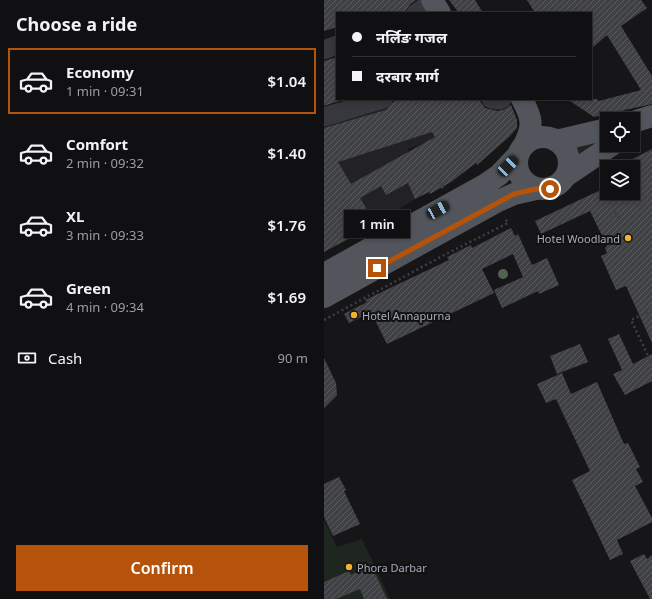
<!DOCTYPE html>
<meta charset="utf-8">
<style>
body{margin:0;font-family:"Noto Sans","Noto Sans Devanagari",sans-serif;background:#19191b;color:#f1f3f6;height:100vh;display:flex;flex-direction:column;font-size:15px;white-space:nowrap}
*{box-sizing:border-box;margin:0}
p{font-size:13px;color:#9c9d9f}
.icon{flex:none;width:22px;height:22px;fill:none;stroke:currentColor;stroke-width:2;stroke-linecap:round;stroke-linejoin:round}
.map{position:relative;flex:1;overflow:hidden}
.panel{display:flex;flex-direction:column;background:#101012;width:324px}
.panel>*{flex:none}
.guide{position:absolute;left:12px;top:12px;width:256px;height:88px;border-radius:0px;box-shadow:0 2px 6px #0003,0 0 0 1px #303032;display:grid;align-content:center;height:88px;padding:0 16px;background:#101012}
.tools{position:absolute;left:276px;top:112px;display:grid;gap:8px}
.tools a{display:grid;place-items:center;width:40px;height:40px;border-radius:0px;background:#101012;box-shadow:0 2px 6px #0003,0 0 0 1px #303032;font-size:20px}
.end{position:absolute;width:18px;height:18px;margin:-9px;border:5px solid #b45309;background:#fff;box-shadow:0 0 0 2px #fff}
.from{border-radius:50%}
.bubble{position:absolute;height:28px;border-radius:0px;background:#101012;box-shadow:0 2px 6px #0003,0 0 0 1px #303032;font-size:13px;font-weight:600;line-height:28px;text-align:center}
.car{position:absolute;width:12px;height:24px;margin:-12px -6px;border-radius:5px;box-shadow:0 0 3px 1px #0007;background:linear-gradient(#222 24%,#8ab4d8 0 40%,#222 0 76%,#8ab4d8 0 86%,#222 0)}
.guide b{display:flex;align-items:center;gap:14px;height:38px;font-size:15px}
.guide b+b{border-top:1px solid #303032}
.guide i{width:10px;height:10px;background:#f1f3f6}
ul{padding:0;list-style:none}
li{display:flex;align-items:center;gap:12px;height:66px;margin:0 8px 6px;padding:0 8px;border:2px solid transparent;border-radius:0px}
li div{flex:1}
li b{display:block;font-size:15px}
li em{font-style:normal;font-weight:600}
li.active{border-color:#b45309}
li>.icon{width:36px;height:36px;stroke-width:1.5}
h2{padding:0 16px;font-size:18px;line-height:48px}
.pay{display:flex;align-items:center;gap:10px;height:44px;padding:0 16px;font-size:15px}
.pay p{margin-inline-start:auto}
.button{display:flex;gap:8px;margin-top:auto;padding:8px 16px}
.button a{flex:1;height:46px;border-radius:0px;background:#b45309;color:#fff;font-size:16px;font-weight:600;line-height:46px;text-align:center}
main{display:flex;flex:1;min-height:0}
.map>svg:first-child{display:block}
.built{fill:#222225}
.grass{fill:#1e261f}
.building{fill:url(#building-hatch);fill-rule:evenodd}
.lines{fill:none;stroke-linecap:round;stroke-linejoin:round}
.path{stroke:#3d3f44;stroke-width:2.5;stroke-dasharray:2 3;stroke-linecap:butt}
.minor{stroke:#37383d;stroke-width:19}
.major{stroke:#53555c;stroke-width:22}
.tree{fill:#506452}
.route{stroke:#b45309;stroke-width:5}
.poi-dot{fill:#f2b134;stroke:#111113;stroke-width:1.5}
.labels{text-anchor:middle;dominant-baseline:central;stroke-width:4;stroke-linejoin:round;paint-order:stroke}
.poi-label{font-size:11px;fill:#a8adb8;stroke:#111113;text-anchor:start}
</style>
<main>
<section class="panel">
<h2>Choose a ride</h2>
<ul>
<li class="active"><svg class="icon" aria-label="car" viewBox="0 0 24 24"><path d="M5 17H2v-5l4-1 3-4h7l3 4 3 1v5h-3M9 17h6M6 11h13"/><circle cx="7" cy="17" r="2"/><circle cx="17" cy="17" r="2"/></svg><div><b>Economy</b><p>1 min · 09:31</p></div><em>$1.04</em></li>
<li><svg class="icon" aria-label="car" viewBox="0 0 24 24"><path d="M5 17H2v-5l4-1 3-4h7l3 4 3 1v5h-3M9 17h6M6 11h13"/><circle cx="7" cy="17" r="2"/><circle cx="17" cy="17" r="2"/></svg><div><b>Comfort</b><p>2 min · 09:32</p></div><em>$1.40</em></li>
<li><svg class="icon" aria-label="car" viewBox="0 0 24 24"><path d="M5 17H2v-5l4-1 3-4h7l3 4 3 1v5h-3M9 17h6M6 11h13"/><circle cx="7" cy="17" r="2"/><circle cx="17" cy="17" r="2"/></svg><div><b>XL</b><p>3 min · 09:33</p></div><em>$1.76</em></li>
<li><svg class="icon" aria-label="car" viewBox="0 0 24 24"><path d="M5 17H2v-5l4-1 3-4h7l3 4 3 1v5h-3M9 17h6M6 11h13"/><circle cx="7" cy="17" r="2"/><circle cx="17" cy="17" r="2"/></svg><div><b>Green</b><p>4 min · 09:34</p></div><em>$1.69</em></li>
</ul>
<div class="pay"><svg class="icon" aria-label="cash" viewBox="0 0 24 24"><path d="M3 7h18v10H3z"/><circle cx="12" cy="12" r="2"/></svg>Cash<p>90 m</p></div>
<div class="button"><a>Confirm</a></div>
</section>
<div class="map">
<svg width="328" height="599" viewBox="0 0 328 599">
<defs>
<pattern id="building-hatch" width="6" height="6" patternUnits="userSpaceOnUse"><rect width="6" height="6" fill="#404145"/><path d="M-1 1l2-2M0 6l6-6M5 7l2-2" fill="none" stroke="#595a5e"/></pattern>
</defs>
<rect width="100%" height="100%" fill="#161618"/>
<path class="built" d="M79,99H101L115,138L83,149L105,191L18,243L0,214V123Z"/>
<path class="grass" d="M268,143V145L252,157L248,146Z
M0,520L13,547L38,539L66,599H0Z"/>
<path class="building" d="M0,0H92L86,4L81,12L77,13H13V27L0,31Z
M125,0H151L159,13H135Z
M203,0H317L323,8L297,26L328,76V104L270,117L243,99H272L275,101L317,90L283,35L267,49V13H211Z
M13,57V99H21L0,106V61Z
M79,99H148L150,101H156L161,108L174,111L181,109L187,105L193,120V128L185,137L153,165L152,163L127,182L106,194L105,192L91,199L84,183L62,195L57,186L36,198L52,224L0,252V128L62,110L69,102ZM108,132L111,137L27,184L14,162Z
M328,149V343L302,286L292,290L277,256L283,253L281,248L283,246L266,211L217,234L211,221L283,187V193H309V167H293Z
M187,228L191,236L194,234L208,265L223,258L235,285L215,294L214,291L178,308L170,290L199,277L189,254L158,269L170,293L63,344L47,312L25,323L20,314L43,302L41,300L125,260L123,257L147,245L148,248Z
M295,334L309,364L328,354V381L301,395L289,374L298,370L284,339Z
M256,344L264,362L233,374L226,356Z
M0,358L12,383L13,395L0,408Z
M238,373L247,394L273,382L300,444L304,443L316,467L312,469L319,482L311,486L328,518V522L293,540L299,554L286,560L248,480L266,471L232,399L222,403L213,384Z
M15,477L22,490L20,491L36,524L9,536L0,517V484Z
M320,554L323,559L328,555V599H326L306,561Z
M47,565L63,599H40L36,589L12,599H0V582L25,571L27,575Z"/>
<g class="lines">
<path class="path" d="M107,164L119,189
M286,216L291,213L297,221
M328,310L307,320L328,364
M0,320L122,254L184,223L180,217"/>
<path class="minor" d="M92,13L111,0
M0,50L13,45
M167,99L175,100L178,99
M0,117L59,99"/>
<path class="major" d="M108,0L116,13
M198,99C208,118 210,125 200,145
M309,122L328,116
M193 163a26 26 0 1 1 52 0a26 26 0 1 1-52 0Z
M232,141L283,129
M242,176L288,145
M0,274L162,184L175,175L193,156
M0,297L172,202L190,194L212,189"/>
</g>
<circle class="tree" cx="179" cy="274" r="5"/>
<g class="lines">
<path class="route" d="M53,268L190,194L212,189H226"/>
</g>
<g class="poi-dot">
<circle cx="304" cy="238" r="4"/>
<circle cx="30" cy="315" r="4"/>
<circle cx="25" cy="567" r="4"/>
</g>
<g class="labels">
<g class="poi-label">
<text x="296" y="238" text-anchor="end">Hotel Woodland</text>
<text x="38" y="315">Hotel Annapurna</text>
<text x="33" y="567">Phora Darbar</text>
</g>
</g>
</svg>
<div class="tools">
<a><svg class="icon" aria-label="locate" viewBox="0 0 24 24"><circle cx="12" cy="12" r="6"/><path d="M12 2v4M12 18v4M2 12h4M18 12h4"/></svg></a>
<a><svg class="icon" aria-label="layers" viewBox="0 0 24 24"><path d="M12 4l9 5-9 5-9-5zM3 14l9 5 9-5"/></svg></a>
</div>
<i class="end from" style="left:226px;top:189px"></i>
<i class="end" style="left:53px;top:268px"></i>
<div class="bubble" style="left:20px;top:210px;width:66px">1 min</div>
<i class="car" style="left:184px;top:166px;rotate:44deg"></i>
<i class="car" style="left:114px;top:210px;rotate:61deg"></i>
<div class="guide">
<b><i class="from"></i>नर्लिङ गजल</b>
<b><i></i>दरबार मार्ग</b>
</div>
</div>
</main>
